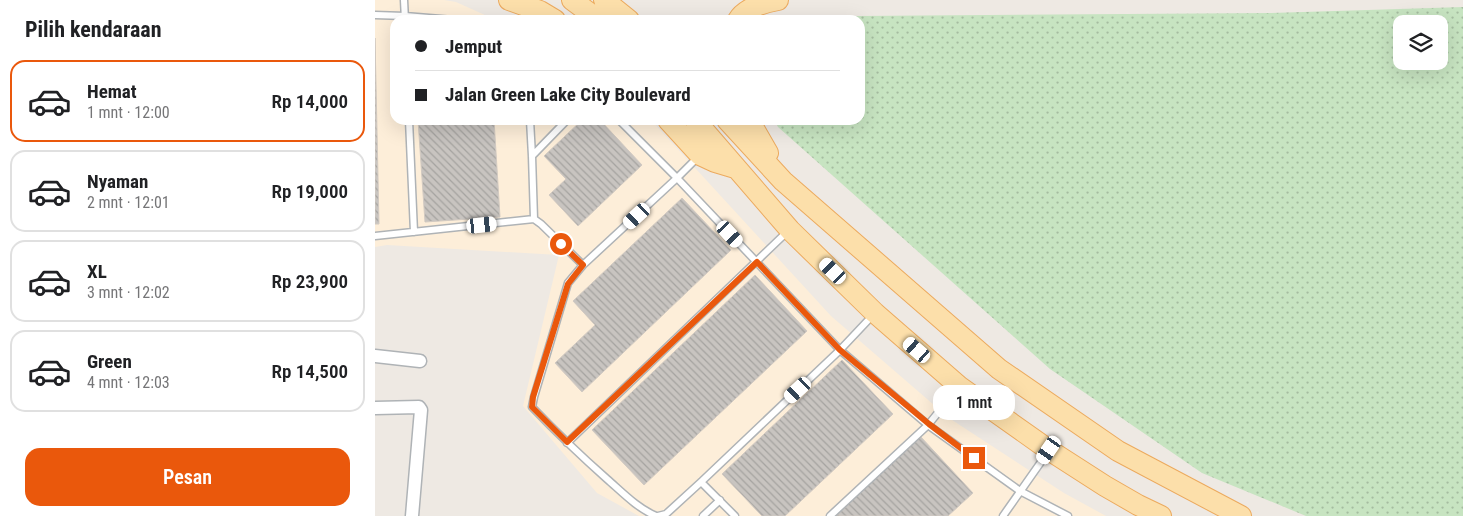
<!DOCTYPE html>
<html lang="id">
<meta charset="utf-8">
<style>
body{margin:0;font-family:"Roboto Condensed",sans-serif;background:#f6f6f6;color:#202124;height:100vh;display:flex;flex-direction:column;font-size:19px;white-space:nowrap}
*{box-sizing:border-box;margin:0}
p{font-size:16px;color:#757577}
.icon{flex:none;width:28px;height:28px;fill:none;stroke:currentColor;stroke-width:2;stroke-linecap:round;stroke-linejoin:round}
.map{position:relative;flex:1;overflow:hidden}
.details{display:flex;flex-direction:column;background:#fff;width:375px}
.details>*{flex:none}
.top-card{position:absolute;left:15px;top:15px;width:475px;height:110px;border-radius:15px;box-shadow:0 5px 20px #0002;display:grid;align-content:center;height:110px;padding:0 25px;background:#fff}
.controls{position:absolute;left:1018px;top:15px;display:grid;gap:10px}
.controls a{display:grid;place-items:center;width:55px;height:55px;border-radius:10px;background:#fff;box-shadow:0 5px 20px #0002;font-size:25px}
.end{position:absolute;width:22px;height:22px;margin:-11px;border:6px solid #ea580c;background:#fff;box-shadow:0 0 0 2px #fff}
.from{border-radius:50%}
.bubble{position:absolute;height:35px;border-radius:15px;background:#fff;box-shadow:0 5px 20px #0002;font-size:16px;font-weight:600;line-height:35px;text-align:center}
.car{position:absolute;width:15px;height:30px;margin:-15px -8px;border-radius:6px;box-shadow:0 0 4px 1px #0007;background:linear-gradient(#fff 24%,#345 0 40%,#fff 0 76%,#345 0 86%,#fff 0)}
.top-card b{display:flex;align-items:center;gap:18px;height:48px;font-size:19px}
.top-card b+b{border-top:1px solid #e0e0e0}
.top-card i{width:12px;height:12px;background:#202124}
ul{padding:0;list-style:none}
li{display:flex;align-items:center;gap:15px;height:82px;margin:0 10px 8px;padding:0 15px;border:2px solid #e0e0e0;border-radius:15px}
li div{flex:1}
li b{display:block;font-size:19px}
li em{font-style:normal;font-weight:600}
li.selected{border-color:#ea580c}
li>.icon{width:45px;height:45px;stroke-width:1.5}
h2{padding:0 25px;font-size:22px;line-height:60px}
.primary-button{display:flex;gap:10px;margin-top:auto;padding:10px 25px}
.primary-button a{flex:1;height:58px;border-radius:15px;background:#ea580c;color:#fff;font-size:20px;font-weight:600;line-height:58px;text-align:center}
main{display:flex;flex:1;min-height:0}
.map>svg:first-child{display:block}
.commercial{fill:#fdeed9}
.grass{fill:url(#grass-dots);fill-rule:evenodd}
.building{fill:url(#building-back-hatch);stroke:#d2cac2}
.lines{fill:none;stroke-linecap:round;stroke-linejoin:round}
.service-casing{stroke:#afb3b6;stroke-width:9}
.minor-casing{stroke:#afb3b6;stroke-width:15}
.primary-casing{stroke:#ecaa5e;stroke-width:22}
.service{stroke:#fff;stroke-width:6}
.minor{stroke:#fff;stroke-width:12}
.primary{stroke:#fcdfaa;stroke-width:20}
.route{stroke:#ea580c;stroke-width:6}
</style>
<main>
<section class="details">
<h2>Pilih kendaraan</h2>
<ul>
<li class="selected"><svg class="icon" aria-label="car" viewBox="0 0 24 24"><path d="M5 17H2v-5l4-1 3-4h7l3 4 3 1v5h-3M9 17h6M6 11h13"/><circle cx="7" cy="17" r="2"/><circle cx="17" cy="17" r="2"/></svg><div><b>Hemat</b><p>1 mnt · 12:00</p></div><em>Rp 14,000</em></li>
<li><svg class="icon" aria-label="car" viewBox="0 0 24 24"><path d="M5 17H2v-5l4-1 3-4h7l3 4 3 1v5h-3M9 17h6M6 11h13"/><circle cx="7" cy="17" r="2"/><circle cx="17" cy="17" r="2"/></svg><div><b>Nyaman</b><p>2 mnt · 12:01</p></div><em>Rp 19,000</em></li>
<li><svg class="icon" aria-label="car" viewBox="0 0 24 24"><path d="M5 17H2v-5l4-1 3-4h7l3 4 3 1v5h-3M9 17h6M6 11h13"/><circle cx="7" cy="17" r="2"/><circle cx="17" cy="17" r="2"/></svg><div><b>XL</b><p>3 mnt · 12:02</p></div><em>Rp 23,900</em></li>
<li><svg class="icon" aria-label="car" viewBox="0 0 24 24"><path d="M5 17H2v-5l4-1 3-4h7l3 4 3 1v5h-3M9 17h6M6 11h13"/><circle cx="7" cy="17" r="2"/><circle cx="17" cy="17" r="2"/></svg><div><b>Green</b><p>4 mnt · 12:03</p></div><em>Rp 14,500</em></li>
</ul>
<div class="primary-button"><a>Pesan</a></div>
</section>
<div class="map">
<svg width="1088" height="516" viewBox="0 0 1088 516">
<defs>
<pattern id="grass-dots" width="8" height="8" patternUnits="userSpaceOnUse" patternTransform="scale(1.25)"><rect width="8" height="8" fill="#c7e4c1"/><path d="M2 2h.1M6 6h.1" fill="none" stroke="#a5bca0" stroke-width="1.8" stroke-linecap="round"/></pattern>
<pattern id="building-back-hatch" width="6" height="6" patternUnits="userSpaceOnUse" patternTransform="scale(1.25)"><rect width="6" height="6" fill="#c8c4c0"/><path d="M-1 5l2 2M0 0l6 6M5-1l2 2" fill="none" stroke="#a5a3a0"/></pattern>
</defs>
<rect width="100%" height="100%" fill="#eee9e3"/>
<path class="commercial" d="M0,0H69L81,2L121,20H20V120H276L456,316L574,418L689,493L731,516H264L222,493L148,406L184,255L12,245L0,247Z"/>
<path class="grass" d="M1088,7V516H931L827,473L675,369L403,127L399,120H485V20H448L483,16L896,13ZM1026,24H1064V61H1026Z"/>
<path class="building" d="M0,38L4,224H0Z
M43,120H119L125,217L50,222Z
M207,120H225L267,165L203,226L174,195L191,179L169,156Z
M307,198L356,250L207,392L180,363L220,325L198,301Z
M380,275L432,331L269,485L217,430Z
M467,360L518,414L410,516H387L347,474Z
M545,436L598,493L573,516H461Z"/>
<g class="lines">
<defs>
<path id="service" d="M29,0L30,20
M0,15L30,16L78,20
M34,120L39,232
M155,120L157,156L159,219
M244,120L302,178L465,350L553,425L645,491L693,516
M157,156L192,120
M0,236L159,219L166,224L208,265
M192,443L413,231
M326,482L360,516
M281,516C262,508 247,492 232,479C206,456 181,432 157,407L159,397L193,283L208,265L302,178L323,157
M283,516L291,514L326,482L465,350L498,315
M328,516L345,500
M455,516L553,425L583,388
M628,516L673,452"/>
<path id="minor" d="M0,356L45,361
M0,408L44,407L46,410L37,516"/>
<path id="primary" d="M134,0L165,11L180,20
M197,0L224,20
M229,0L254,20
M363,20C370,8 390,2 403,0
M293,120L325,155L340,162L360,168
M320,120L415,230L500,313L585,387L674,450L730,486L763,505L786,516
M352,120L408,181L624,369L743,451L866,516
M374,120L393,153"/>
</defs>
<use href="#service" class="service-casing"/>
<use href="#minor" class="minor-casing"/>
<use href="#primary" class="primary-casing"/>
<use href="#service" class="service"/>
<use href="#minor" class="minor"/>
<use href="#primary" class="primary"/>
</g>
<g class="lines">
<path class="route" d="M186,244L208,265L193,284L158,397L157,407L192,442L382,262L465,350L554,424L599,458"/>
</g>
</svg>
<div class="controls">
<a><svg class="icon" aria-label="layers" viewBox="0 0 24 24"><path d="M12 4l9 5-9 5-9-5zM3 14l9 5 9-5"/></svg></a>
</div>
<i class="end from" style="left:186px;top:244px"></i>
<i class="end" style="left:599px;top:458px"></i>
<div class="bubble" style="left:558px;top:385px;width:82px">1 mnt</div>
<i class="car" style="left:262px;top:216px;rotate:227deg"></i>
<i class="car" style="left:107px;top:225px;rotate:84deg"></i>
<i class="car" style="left:355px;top:234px;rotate:137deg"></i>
<i class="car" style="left:458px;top:271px;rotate:314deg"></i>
<i class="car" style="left:542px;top:350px;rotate:311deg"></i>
<i class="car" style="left:423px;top:390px;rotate:227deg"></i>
<i class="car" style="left:674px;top:450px;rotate:215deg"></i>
<div class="top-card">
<b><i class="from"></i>Jemput</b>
<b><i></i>Jalan Green Lake City Boulevard</b>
</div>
</div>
</main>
